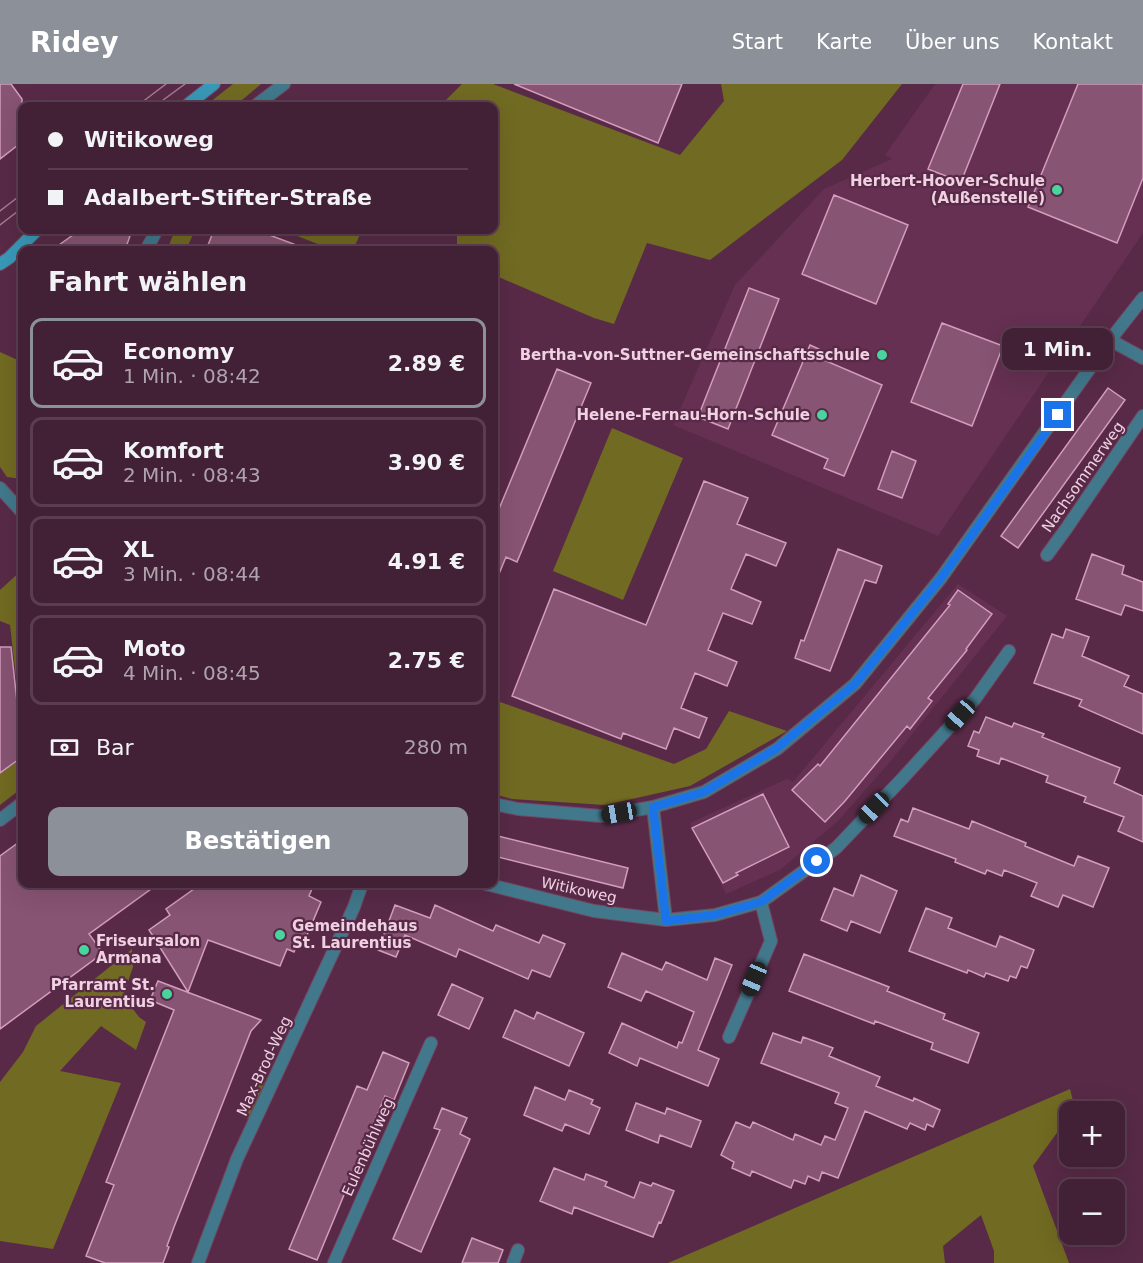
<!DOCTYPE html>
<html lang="de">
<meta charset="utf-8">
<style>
body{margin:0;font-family:"DejaVu Sans",sans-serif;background:#49283d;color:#f1f3f6;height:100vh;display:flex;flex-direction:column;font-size:22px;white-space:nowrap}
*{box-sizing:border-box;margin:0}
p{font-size:20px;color:#aea3ad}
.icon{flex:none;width:33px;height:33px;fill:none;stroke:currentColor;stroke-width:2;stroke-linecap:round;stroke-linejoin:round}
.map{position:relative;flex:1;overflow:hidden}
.panel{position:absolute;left:18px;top:162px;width:480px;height:642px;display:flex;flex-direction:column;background:#422035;border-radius:12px;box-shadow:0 6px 24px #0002,0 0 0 2px #5a3e50}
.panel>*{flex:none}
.top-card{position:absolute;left:18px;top:18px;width:480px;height:132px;border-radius:12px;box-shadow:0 6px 24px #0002,0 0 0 2px #5a3e50;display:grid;align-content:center;height:132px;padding:0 30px;background:#422035}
.controls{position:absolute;left:1059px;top:1017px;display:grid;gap:12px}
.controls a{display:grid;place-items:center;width:66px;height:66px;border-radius:12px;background:#422035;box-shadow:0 6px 24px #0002,0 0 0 2px #5a3e50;font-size:30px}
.end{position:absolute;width:27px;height:27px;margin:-14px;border:8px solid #1a73e8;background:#fff;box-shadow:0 0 0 3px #fff}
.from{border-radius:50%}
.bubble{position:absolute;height:42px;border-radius:12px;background:#422035;box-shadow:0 6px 24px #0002,0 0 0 2px #5a3e50;font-size:20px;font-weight:700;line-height:42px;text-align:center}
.car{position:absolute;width:18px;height:36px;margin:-18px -9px;border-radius:8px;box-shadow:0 0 4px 2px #0007;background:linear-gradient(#222 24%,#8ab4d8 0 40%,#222 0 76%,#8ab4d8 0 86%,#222 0)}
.top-card b{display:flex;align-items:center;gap:21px;height:57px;font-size:22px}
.top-card b+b{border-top:2px solid #5a3e50}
.top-card i{width:15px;height:15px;background:#f1f3f6}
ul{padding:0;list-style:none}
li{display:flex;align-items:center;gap:18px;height:90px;margin:0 12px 9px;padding:0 18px;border:3px solid #5a3e50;border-radius:12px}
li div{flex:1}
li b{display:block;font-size:22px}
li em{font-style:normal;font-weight:700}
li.current{border-color:#8c9099}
li>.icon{width:54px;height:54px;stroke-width:1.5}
h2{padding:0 30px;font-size:27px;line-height:72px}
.pay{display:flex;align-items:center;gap:15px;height:66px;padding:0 30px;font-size:22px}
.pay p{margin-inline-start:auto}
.cta{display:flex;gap:12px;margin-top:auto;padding:12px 30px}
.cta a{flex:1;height:69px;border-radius:12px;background:#8c9099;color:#fff;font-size:24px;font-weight:700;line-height:69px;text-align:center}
header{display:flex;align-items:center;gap:36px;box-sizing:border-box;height:84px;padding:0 30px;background:#8c9099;color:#fff}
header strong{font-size:28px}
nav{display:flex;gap:33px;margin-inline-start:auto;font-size:21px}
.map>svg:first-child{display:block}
.built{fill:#653052}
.green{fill:#716a22}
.building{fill:#875473;stroke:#d49cbd;stroke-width:1.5}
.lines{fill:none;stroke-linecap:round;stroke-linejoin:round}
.minor-casing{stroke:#734863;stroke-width:14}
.secondary-casing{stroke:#734863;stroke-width:14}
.minor{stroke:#41788b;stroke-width:12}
.secondary{stroke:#3898b7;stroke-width:12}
.tram{stroke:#a27c93;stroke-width:1.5}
.route{stroke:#1a73e8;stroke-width:8}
.poi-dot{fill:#48d49d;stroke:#582a47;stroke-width:2}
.labels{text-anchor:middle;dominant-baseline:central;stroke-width:4.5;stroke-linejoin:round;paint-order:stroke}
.poi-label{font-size:15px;font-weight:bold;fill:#efd1e2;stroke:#582a47;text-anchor:end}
.street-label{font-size:15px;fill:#efd1e2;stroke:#582a47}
</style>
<header>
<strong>Ridey</strong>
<nav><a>Start</a><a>Karte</a><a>Über uns</a><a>Kontakt</a></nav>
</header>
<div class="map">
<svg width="1143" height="1179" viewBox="0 0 1143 1179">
<rect width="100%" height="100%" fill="#582a47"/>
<path class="built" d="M935,0H1143V149L938,452L673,341L735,201L824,105L892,75L885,71Z
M958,500L1007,532L889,679L839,736L780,786L726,810L690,739L787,695L793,698Z"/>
<path class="green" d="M233,0H261L235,22H205Z
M462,0H493L680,71L724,17L721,0H902L842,76L710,176L647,159L614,240L594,234L494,191V166H457V146H494V22H443L445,17Z
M175,146H195L186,166H167Z
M282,146H362L353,166H333Z
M0,268L22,278V395L7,393L0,383Z
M612,344L683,374L623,516L553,487Z
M22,486V648L10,541L0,537V506Z
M500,618L674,680L706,665L729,627L787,647L690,702L605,721L512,715L494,710V629Z
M22,674V704L0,721V690Z
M132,865L133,883L123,912L139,933L146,938L136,966L101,942L60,987L121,999L53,1165L0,1157V998L23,968L36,942Z
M257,994L265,997L249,1035L241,1032Z
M1070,1005L1075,1025L1073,1027L1070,1028L1069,1032L1033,1082L1069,1179H994V1167L981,1131L943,1162L945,1179H668Z"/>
<path class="building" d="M0,0H11L22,15V58L0,75Z
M514,0H682L658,59Z
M963,0H1000L961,98L928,85Z
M1078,0H1143V94L1117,159L1028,123Z
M834,111L908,141L876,220L802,190Z
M80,146H114L130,152L125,166H52Z
M214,146H256L307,165V166H206Z
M749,204L779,215L728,345L698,333Z
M942,239L1003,262L972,342L911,318Z
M810,261L830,270L826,277L882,301L844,392L824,384L828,375L772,351Z
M557,285L591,299L517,478L506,473L494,502V437Z
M1108,304L1125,316L1018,464L1001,452Z
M892,367L916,377L902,414L878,405Z
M704,397L748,414L737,440L786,459L776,482L746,470L731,505L761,518L752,540L723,529L708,566L737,578L727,602L695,589L681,624L707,634L699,654L674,644L666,665L623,649L621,655L512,612L554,505L646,541Z
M838,465L882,482L876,499L865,496L830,587L795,574L801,556L804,557Z
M1092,470L1124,482L1122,490L1143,498V527L1125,521L1121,531L1076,515Z
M958,506L992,530L966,565L967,566L928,614L932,617L910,645L907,642L845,717L825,738L792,706L818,680L820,682L950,521L948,520Z
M1066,545L1089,553L1082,572L1129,592L1124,602L1143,610V650L1079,622L1082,616L1034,599L1052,550L1063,554Z
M0,563H11L22,663V673L0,689Z
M986,633L1012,643L1014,639L1044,650L1042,653L1120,684L1114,699L1143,712V758L1118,747L1124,733L1084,718L1086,713L1046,698L1048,692L1001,674L999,680L977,672L979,666L968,662L974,647L979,649Z
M763,710L789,763L736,789L738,791L723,799L692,744Z
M913,724L969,745L972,737L1026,759L1025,762L1074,782L1078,772L1109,784L1093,823L1063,811L1058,823L1031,812L1037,799L1004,786L1002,792L987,786L985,790L955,778L956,775L894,752L901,735L908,738Z
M494,751L628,784L623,804L494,772Z
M22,756V800H158L89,850L103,869L0,945V772Z
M861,791L897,807L880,849L851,837L847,847L821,836L834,804L853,812Z
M201,800H314L309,812L321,818L305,856L300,853L294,868L287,865L280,882L208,856L188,908L149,846L170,831L166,825Z
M395,821L430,834L435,821L493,847L496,841L539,859L543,851L565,860L550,893L532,886L528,895L459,865L456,873L405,851L396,873L378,866Z
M926,824L952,834L948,844L996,863L1000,852L1034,866L1027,884L1021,882L1016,894L1010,892L1008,897L986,889L984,893L968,886L967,889L909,867Z
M622,869L662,886L666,878L707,896L715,874L732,881L698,966L719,975L708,1002L640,974L637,982L609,969L622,939L677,964L679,958L682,959L694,928L646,907L641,917L608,903Z
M804,870L889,903L887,907L945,930L943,935L979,949L968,979L931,965L933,959L875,937L874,940L789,907Z
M158,897L261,936L251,947L174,1143L167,1162L169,1163L163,1179H105L86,1172L114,1101L106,1098L174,926L150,916Z
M452,900L483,914L469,945L438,931Z
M515,926L534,935L537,928L584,949L569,982L503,953Z
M773,949L801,959L803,953L833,964L829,972L880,993L876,1002L913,1017L914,1014L940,1026L933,1043L927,1040L925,1046L910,1039L907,1045L865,1027L838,1094L822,1088L819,1097L808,1092L805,1100L794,1096L791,1104L752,1087L750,1092L732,1084L734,1078L721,1071L736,1038L750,1044L753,1038L793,1056L795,1050L821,1061L825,1052L835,1056L848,1024L835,1019L839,1009L761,979Z
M383,968L409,979L394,1016L385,1012L317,1176L289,1165L357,1002L367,1006Z
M535,1003L565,1016L569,1006L593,1016L591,1020L600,1024L589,1050L565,1040L562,1047L524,1031Z
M636,1019L665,1030L667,1024L701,1037L691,1063L660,1051L658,1059L626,1046Z
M442,1024L467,1034L460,1050L470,1055L421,1168L393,1155L440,1046L434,1044Z
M554,1084L584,1096L586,1090L607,1098L605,1102L634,1114L640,1098L651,1102L653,1099L674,1107L661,1139L659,1138L653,1153L574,1123L572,1130L540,1117Z
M472,1154L503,1166L498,1179H462Z"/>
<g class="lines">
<defs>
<path id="minor" d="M255,22L284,0
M146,166L157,146
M1110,256L1143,274
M0,404L22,428
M1047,471L1066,445L1143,332
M494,720L518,725L601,732L653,723L704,708L777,665L855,600L941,494L1110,256L1143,214
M653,723L666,836
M0,736L22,719
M486,800L594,827L666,836L715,831L761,818L836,764L902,695L975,615L1009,567
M729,953L771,857L761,818
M198,1179L237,1075L354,823L362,800
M334,1179L431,959
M513,1179L518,1166"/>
<path id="secondary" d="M186,22L214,0
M0,180L9,174L37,146"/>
</defs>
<use href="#minor" class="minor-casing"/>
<use href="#secondary" class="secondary-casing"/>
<use href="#minor" class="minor"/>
<use href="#secondary" class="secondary"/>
<path class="tram" d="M137,22L166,0
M155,22L185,0
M0,127L22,110
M0,141L22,124"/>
</g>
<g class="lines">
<path class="route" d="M817,777L761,818L714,831L666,837L653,723L704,708L777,664L855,600L941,494L1058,331"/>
</g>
<g class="poi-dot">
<circle cx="1057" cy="106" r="6"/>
<circle cx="882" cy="271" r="6"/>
<circle cx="822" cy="331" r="6"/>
<circle cx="280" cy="851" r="6"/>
<circle cx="84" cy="866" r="6"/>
<circle cx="167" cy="910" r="6"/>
</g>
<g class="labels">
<g class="poi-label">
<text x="1045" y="97">Herbert-Hoover-Schule<tspan x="1045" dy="17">(Außenstelle)</tspan></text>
<text x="870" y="271">Bertha-von-Suttner-Gemeinschaftsschule</text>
<text x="810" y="331">Helene-Fernau-Horn-Schule</text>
<text x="292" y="842" text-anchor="start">Gemeindehaus<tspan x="292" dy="17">St. Laurentius</tspan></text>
<text x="96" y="857" text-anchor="start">Friseursalon<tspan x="96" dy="17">Armana</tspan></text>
<text x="155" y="901">Pfarramt St.<tspan x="155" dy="17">Laurentius</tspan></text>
</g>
<g class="street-label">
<text transform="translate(1083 393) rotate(-55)">Nachsommerweg</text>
<text transform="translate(579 806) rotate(12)">Witikoweg</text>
<text transform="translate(264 982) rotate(-65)">Max-Brod-Weg</text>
<text transform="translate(368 1063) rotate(-66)">Eulenbühlweg</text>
</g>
</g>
</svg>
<div class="controls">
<a>+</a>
<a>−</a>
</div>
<i class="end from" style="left:817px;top:777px"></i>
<i class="end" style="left:1058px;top:331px"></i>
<div class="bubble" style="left:1002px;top:244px;width:111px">1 Min.</div>
<i class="car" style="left:960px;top:631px;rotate:222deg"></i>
<i class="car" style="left:874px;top:724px;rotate:224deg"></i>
<i class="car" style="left:619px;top:729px;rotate:260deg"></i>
<i class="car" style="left:754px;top:895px;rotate:203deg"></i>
<div class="top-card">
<b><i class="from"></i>Witikoweg</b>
<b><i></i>Adalbert-Stifter-Straße</b>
</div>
<section class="panel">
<h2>Fahrt wählen</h2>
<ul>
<li class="current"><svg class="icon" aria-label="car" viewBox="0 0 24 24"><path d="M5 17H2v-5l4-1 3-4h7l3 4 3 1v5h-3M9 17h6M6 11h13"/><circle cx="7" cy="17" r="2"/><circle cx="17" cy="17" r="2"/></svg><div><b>Economy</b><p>1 Min. · 08:42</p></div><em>2.89 €</em></li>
<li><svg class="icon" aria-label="car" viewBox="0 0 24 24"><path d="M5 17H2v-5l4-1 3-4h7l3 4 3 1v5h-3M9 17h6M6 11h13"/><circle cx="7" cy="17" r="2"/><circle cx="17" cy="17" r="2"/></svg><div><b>Komfort</b><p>2 Min. · 08:43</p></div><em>3.90 €</em></li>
<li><svg class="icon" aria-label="car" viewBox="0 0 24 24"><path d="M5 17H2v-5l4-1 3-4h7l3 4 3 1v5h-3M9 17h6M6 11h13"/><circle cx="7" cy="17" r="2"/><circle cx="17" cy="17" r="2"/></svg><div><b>XL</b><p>3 Min. · 08:44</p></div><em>4.91 €</em></li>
<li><svg class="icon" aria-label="car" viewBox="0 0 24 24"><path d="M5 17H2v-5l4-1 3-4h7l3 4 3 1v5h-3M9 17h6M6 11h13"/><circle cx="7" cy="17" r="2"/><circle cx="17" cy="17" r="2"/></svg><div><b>Moto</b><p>4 Min. · 08:45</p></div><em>2.75 €</em></li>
</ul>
<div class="pay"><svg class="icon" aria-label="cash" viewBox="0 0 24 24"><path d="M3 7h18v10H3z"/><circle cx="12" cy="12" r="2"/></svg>Bar<p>280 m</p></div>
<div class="cta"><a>Bestätigen</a></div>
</section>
</div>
